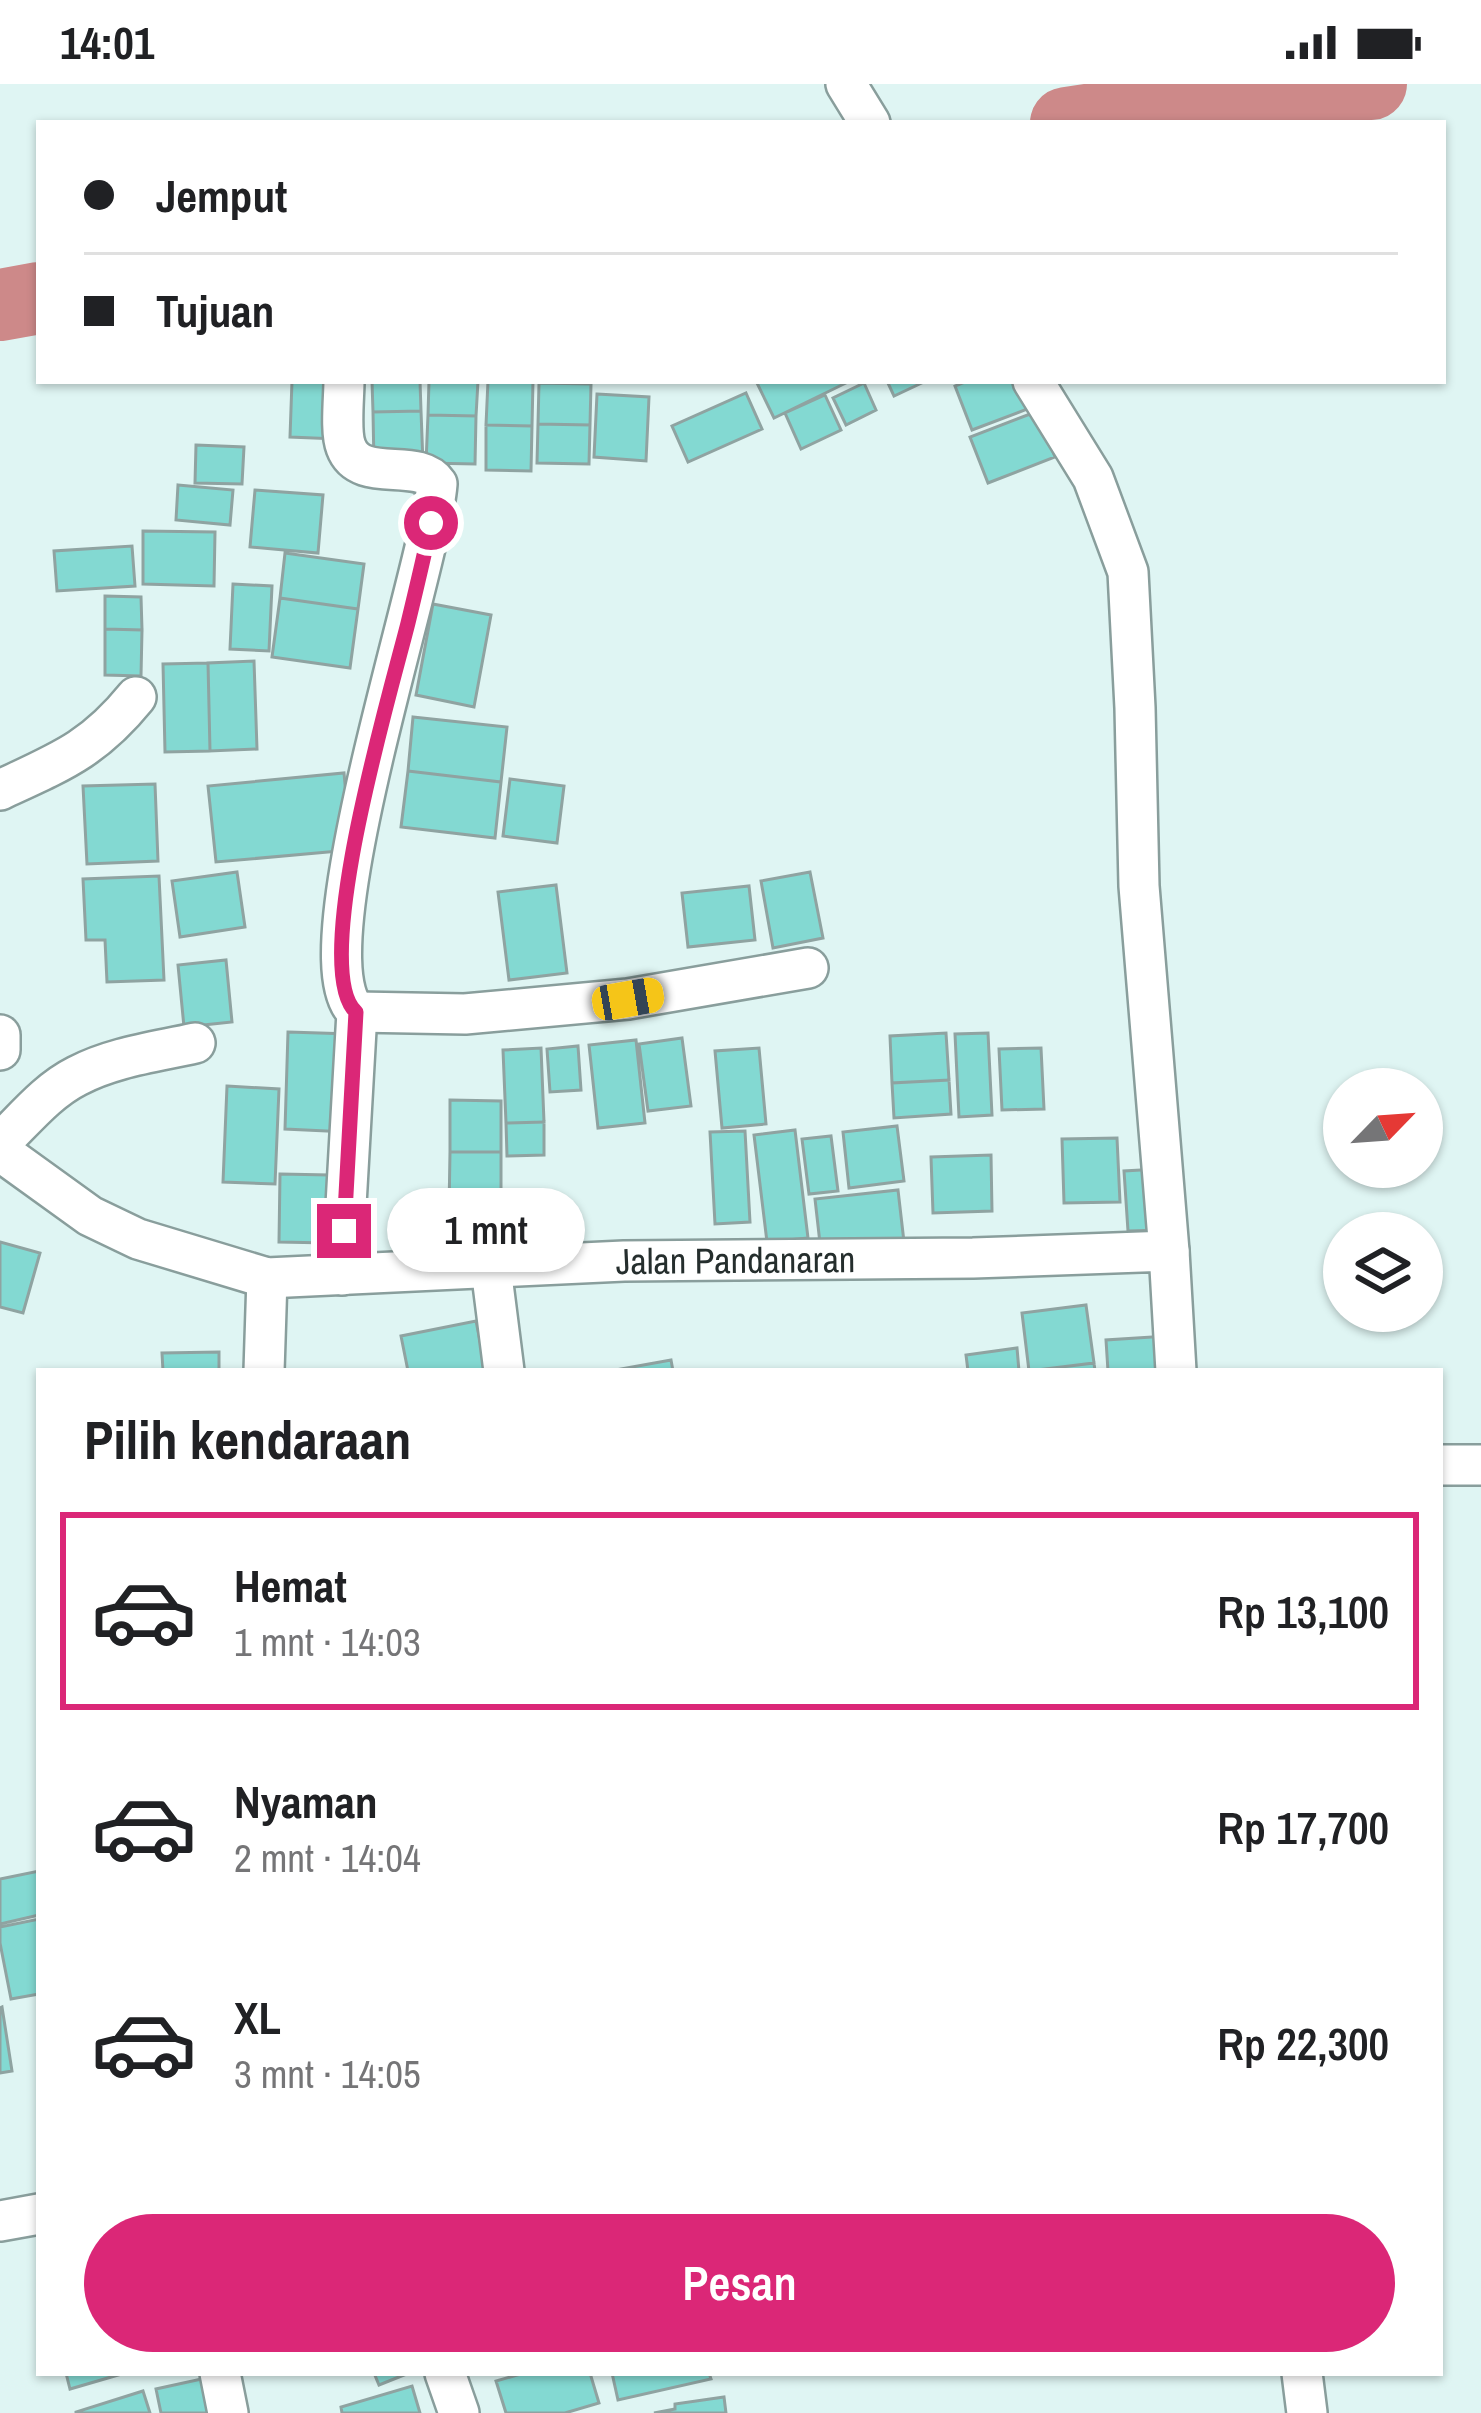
<!DOCTYPE html>
<html lang="id">
<meta charset="utf-8">
<style>
body{margin:0;font-family:"Archivo Narrow",sans-serif;background:#f2f2f2;color:#202124;height:100vh;display:flex;flex-direction:column;font-size:45px;white-space:nowrap}
*{box-sizing:border-box;margin:0}
p{font-size:39px;color:#757577}
.icon{flex:none;width:66px;height:66px;fill:none;stroke:currentColor;stroke-width:2;stroke-linecap:round;stroke-linejoin:round}
.map{position:relative;flex:1;overflow:hidden}
.drawer{position:absolute;left:36px;top:1284px;width:1407px;height:1008px;display:flex;flex-direction:column;background:#fff;border-radius:0px;box-shadow:0 3px 9px #0004}
.drawer>*{flex:none}
.hud{position:absolute;left:36px;top:36px;width:1410px;height:264px;border-radius:0px;box-shadow:0 3px 9px #0004;display:grid;align-content:center;height:264px;padding:0 48px;background:#fff}
.needle{width:78px;rotate:65deg}
.buttons{position:absolute;left:1323px;top:984px;display:grid;gap:24px}
.buttons a{display:grid;place-items:center;width:120px;height:120px;border-radius:50%;background:#fff;box-shadow:0 3px 9px #0004;font-size:60px}
.end{position:absolute;width:54px;height:54px;margin:-27px;border:15px solid #db2777;background:#fff;box-shadow:0 0 0 6px #fff}
.from{border-radius:50%}
.bubble{position:absolute;height:84px;border-radius:42px;background:#fff;box-shadow:0 3px 9px #0004;font-size:39px;font-weight:600;line-height:84px;text-align:center}
.car{position:absolute;width:36px;height:72px;margin:-36px -18px;border-radius:15px;box-shadow:0 0 9px 3px #0007;background:linear-gradient(#f5c518 24%,#345 0 40%,#f5c518 0 76%,#345 0 86%,#f5c518 0)}
.hud b{display:flex;align-items:center;gap:42px;height:114px;font-size:45px}
.hud b+b{border-top:3px solid #e0e0e0}
.hud i{width:30px;height:30px;background:#202124}
ul{padding:0;list-style:none}
li{display:flex;align-items:center;gap:36px;height:198px;margin:0 24px 18px;padding:0 24px;border:6px solid transparent;border-radius:0px}
li div{flex:1}
li b{display:block;font-size:45px}
li em{font-style:normal;font-weight:600}
li.active{border-color:#db2777}
li>.icon{width:108px;height:108px;stroke-width:1.5}
h2{padding:0 48px;font-size:54px;line-height:144px}
.primary-button{display:flex;gap:24px;margin-top:auto;padding:24px 48px}
.primary-button a{flex:1;height:138px;border-radius:72px;background:#db2777;color:#fff;font-size:48px;font-weight:600;line-height:138px;text-align:center}
.status{display:flex;justify-content:space-between;align-items:center;height:84px;padding:0 60px;background:#fff;direction:ltr}
.status svg{height:33px;fill:currentColor}
.map>svg:first-child{display:block}
.lines{fill:none;stroke-linecap:round;stroke-linejoin:round}
.river{stroke:#cd8989;stroke-width:72}
.building{fill:#83d9d2;stroke:#8fa3a1;stroke-width:3}
.street-casing{stroke:#899e9c;stroke-width:44}
.street{stroke:#fff;stroke-width:39}
.route{stroke:#db2777;stroke-width:15}
.labels{text-anchor:middle;dominant-baseline:central;stroke-width:9;stroke-linejoin:round;paint-order:stroke}
.street-label{font-size:36px;fill:#252e2d;stroke:#fafefe}
</style>
<div class="status"><b>14:01</b><svg viewBox="0 0 49 12"><path d="M0 12V9h3v3zM5 12V6h3v6zM10 12V3h3v9zM15 12V0h3v12zM26 1h20v11H26zM47 4h2v5h-2z"/></svg></div>
<div class="map">
<svg width="1481" height="2329" viewBox="0 0 1481 2329">
<rect width="100%" height="100%" fill="#dff5f3"/>
<g class="lines">
<path class="river" d="M1066,39L1271,9L1371,0
M0,221L39,214"/>
</g>
<path class="building" d="M292,297H339L337,355L290,353Z
M372,297H420L421,327L373,328Z
M429,297H478L476,332L428,331Z
M488,297H533L532,342L486,341Z
M756,297H850L774,334Z
M887,297H926L894,312Z
M967,297H1019L1030,324L972,346L955,302Z
M539,299L591,300L590,341L538,340Z
M864,299L876,326L846,341L833,314Z
M746,309L762,345L688,378L672,342Z
M597,310L649,313L646,377L594,373Z
M825,311L841,346L801,365L785,329Z
M421,327L423,379L374,381L373,328Z
M1038,327L1055,373L988,399L970,353Z
M428,331L476,332L475,380L426,379Z
M538,340L590,341L589,380L537,379Z
M486,341L532,342L531,387L486,386Z
M196,361L244,363L242,400L195,399Z
M178,401L233,406L230,441L176,436Z
M255,406L323,411L318,469L250,463Z
M143,447L215,448L214,502L143,500Z
M132,462L135,502L57,507L54,467Z
M285,469L364,480L358,525L280,514Z
M233,500L272,502L269,567L230,565Z
M105,512L141,513L142,546L105,545Z
M280,514L358,525L350,584L272,573Z
M433,520L491,531L474,623L416,611Z
M105,545L142,546L141,592L105,591Z
M254,577L257,665L210,667L208,579Z
M208,579L210,667L165,668L163,580Z
M413,633L507,643L501,698L408,687Z
M408,687L501,698L495,754L401,743Z
M344,689L351,766L216,778L208,702Z
M510,695L564,702L557,759L503,752Z
M155,700L158,777L87,780L83,702Z
M237,788L245,843L180,853L172,797Z
M810,788L823,854L773,864L761,797Z
M159,792L164,896L107,898L105,856H86L83,795Z
M556,801L567,889L509,896L498,808Z
M749,802L755,856L688,863L682,809Z
M226,876L232,938L184,943L178,881Z
M288,948L350,950L347,1048L285,1045Z
M946,949L949,996L892,999L890,952Z
M988,949L992,1031L959,1033L955,950Z
M682,954L691,1022L648,1027L639,960Z
M636,956L645,1039L598,1044L589,961Z
M578,962L581,1006L550,1008L547,965Z
M541,964L544,1038L506,1039L503,966Z
M759,964L766,1040L722,1044L715,967Z
M1041,964L1044,1025L1002,1026L999,965Z
M949,996L951,1030L894,1034L892,999Z
M227,1002L279,1005L275,1100L223,1098Z
M450,1016L501,1017V1068H450Z
M544,1038V1071L507,1072L506,1039Z
M897,1042L904,1097L849,1104L843,1048Z
M795,1046L808,1154L767,1158L754,1051Z
M745,1047L750,1138L715,1140L710,1048Z
M831,1052L838,1107L809,1110L802,1055Z
M1117,1054L1120,1118L1064,1119L1062,1055Z
M450,1068H501V1126H449Z
M991,1071L992,1127L933,1129L931,1073Z
M1158,1085L1161,1146L1128,1147L1124,1087Z
M280,1090L329,1091L328,1159L279,1158Z
M898,1106L904,1158L821,1168L815,1115Z
M0,1158L40,1169L23,1229L0,1223Z
M1086,1221L1094,1279L1029,1287L1022,1229Z
M476,1237L486,1287H408L401,1252Z
M1167,1252L1170,1287H1108L1106,1256Z
M1017,1264L1019,1287H968L966,1271Z
M219,1268V1287H163L162,1269Z
M671,1276L673,1287H610Z
M1094,1279L1095,1287H1029Z
M39,1787V1831L0,1840V1795Z
M39,1835V1910L11,1915L0,1859V1843Z
M2,1923L12,1987L0,1989V1924Z
M66,2289H125L70,2305Z
M374,2289H409L379,2301Z
M524,2289H590L599,2319L565,2329H506L496,2297Z
M612,2289H709L711,2295L618,2316Z
M206,2294L214,2329H161L156,2305Z
M412,2302L420,2329H342L341,2323Z
M143,2307L150,2329H76V2328Z
M724,2313L726,2329H654L675,2325V2320Z"/>
<g class="lines">
<defs>
<g id="street">
<path d="M846,0L870,39"/>
<path d="M1033,297L1093,394L1128,488L1135,624L1139,802L1169,1167"/>
<path d="M0,706C60,678 93,666 136,613"/>
<path d="M357,928L465,930L628,915L808,884"/>
<path d="M0,951V966"/>
<path d="M0,1059C24,1036 47,1007 77,992C113,973 155,968 195,959"/>
<path id="s1" d="M0,1067L90,1132L138,1155L267,1194L624,1177L973,1174L1169,1167L1176,1287"/>
<path d="M491,1184L504,1287"/>
<path d="M342,1191L357,928C297,877 430,488 437,400C418,372 360,401 346,363C340,348 344,314 344,297"/>
<path d="M264,1287L267,1194"/>
<path d="M1440,1381H1481"/>
<path d="M0,2137L39,2130"/>
<path d="M220,2289L228,2329"/>
<path d="M445,2289L459,2329"/>
<path d="M1302,2289L1307,2329"/>
</g>
</defs>
<use href="#street" class="street-casing"/>
<use href="#street" class="street"/>
</g>
<g class="lines">
<path class="route" d="M344,1147L356,928C308,885 392,603 408,539C416,506 424,473 431,439"/>
</g>
<g class="labels">
<g class="street-label">
<text stroke="none"><textPath href="#s1" startOffset="768">Jalan Pandanaran</textPath></text>
</g>
</g>
</svg>
<div class="buttons">
<a><svg class="needle" viewBox="-14 -14 28 28"><path d="M0-13l5 13h-10z" fill="#e53935"/><path d="M0 13l5-13h-10z" fill="#757577"/></svg></a>
<a><svg class="icon" aria-label="layers" viewBox="0 0 24 24"><path d="M12 4l9 5-9 5-9-5zM3 14l9 5 9-5"/></svg></a>
</div>
<i class="end from" style="left:431px;top:439px"></i>
<i class="end" style="left:344px;top:1147px"></i>
<div class="bubble" style="left:387px;top:1104px;width:198px">1 mnt</div>
<i class="car" style="left:628px;top:915px;rotate:80deg"></i>
<div class="hud">
<b><i class="from"></i>Jemput</b>
<b><i></i>Tujuan</b>
</div>
<section class="drawer">
<h2>Pilih kendaraan</h2>
<ul>
<li class="active"><svg class="icon" aria-label="car" viewBox="0 0 24 24"><path d="M5 17H2v-5l4-1 3-4h7l3 4 3 1v5h-3M9 17h6M6 11h13"/><circle cx="7" cy="17" r="2"/><circle cx="17" cy="17" r="2"/></svg><div><b>Hemat</b><p>1 mnt · 14:03</p></div><em>Rp 13,100</em></li>
<li><svg class="icon" aria-label="car" viewBox="0 0 24 24"><path d="M5 17H2v-5l4-1 3-4h7l3 4 3 1v5h-3M9 17h6M6 11h13"/><circle cx="7" cy="17" r="2"/><circle cx="17" cy="17" r="2"/></svg><div><b>Nyaman</b><p>2 mnt · 14:04</p></div><em>Rp 17,700</em></li>
<li><svg class="icon" aria-label="car" viewBox="0 0 24 24"><path d="M5 17H2v-5l4-1 3-4h7l3 4 3 1v5h-3M9 17h6M6 11h13"/><circle cx="7" cy="17" r="2"/><circle cx="17" cy="17" r="2"/></svg><div><b>XL</b><p>3 mnt · 14:05</p></div><em>Rp 22,300</em></li>
</ul>
<div class="primary-button"><a>Pesan</a></div>
</section>
</div>
